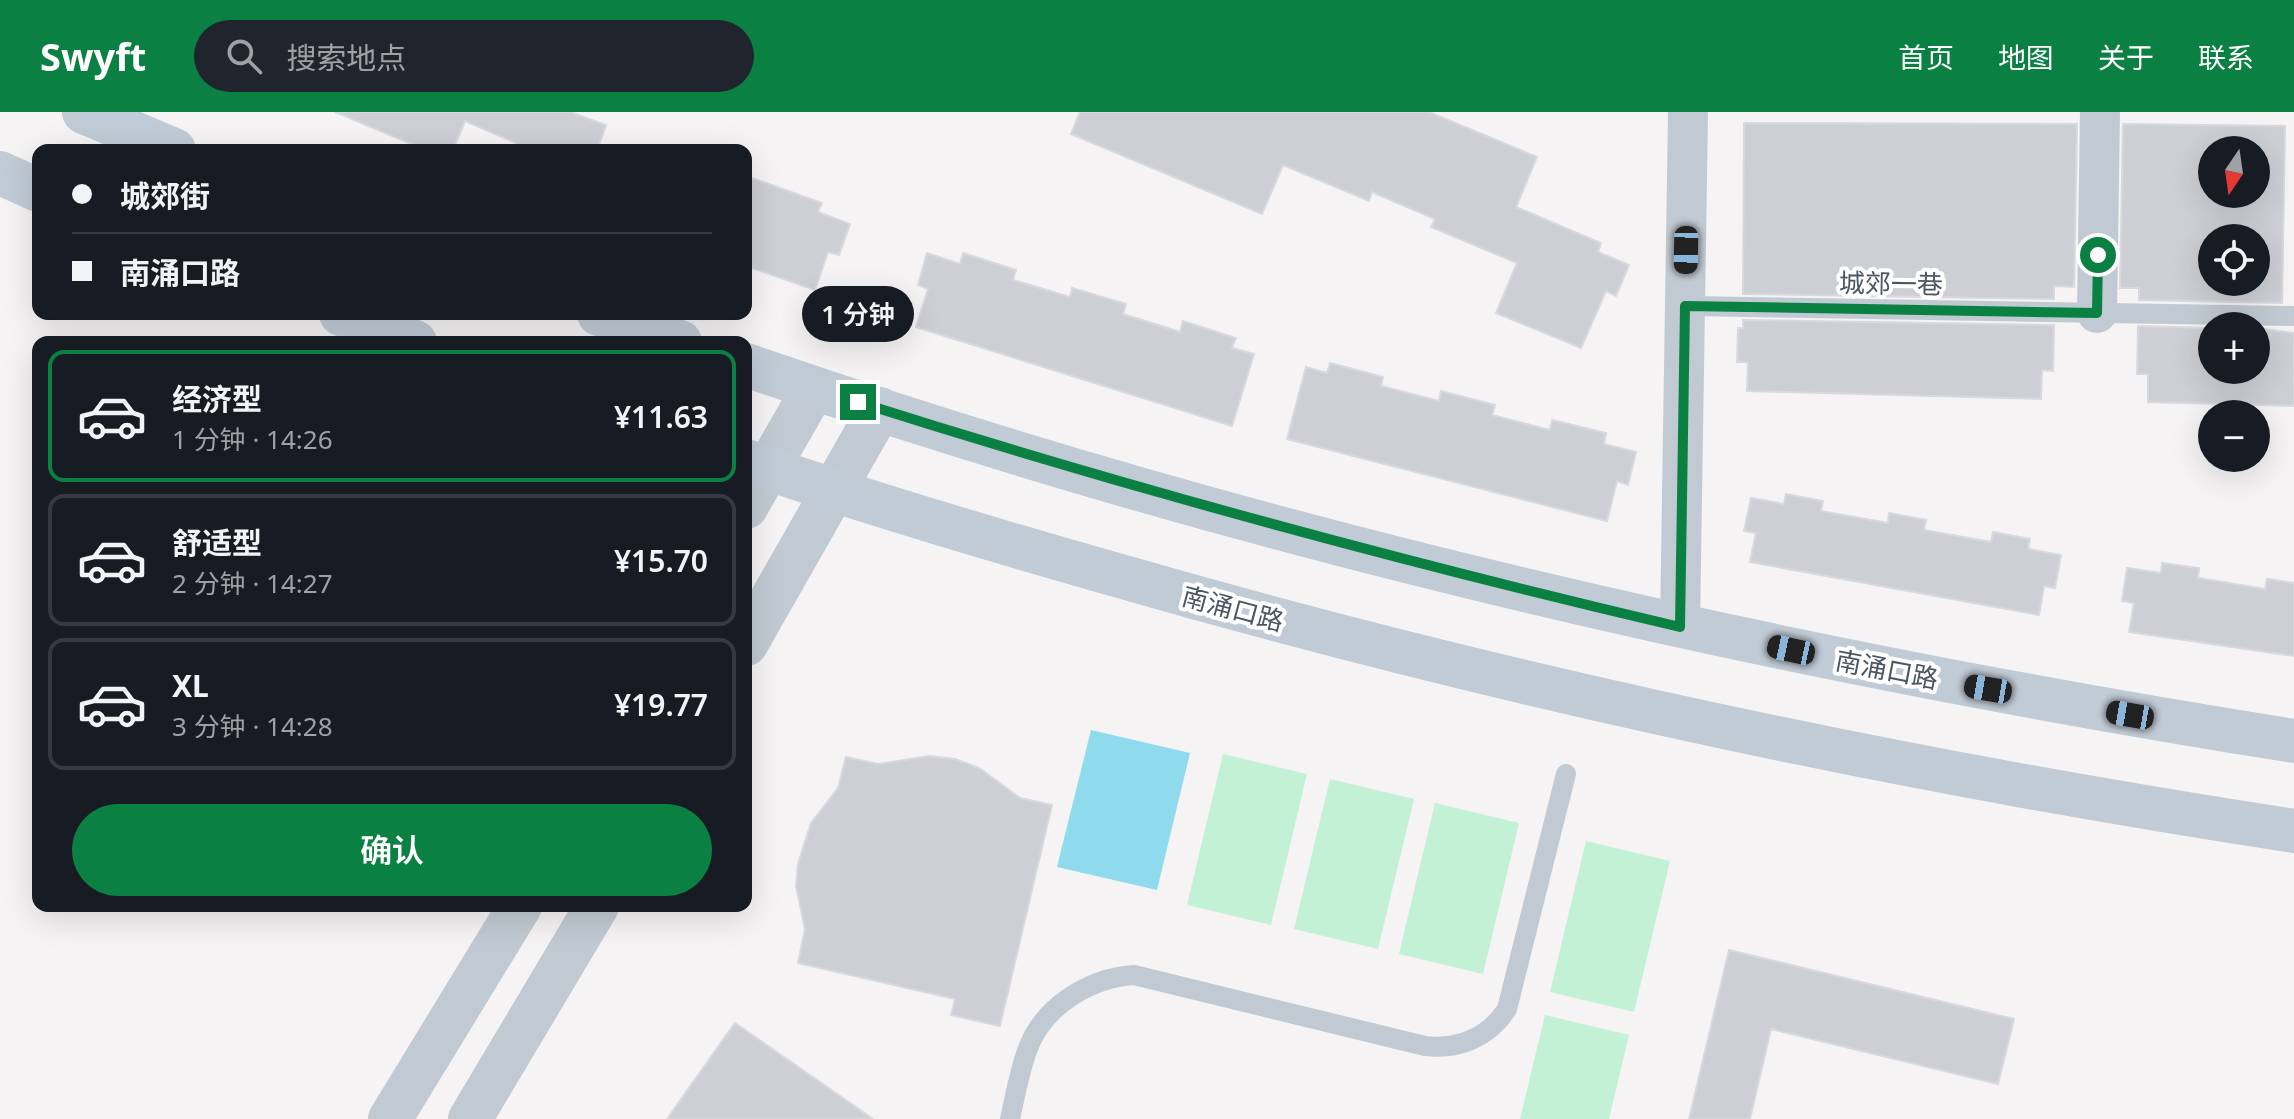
<!DOCTYPE html>
<html lang="zh">
<meta charset="utf-8">
<style>
body{margin:0;font-family:"Noto Sans","Noto Sans SC",sans-serif;background:#20242c;color:#f1f3f6;height:100vh;display:flex;flex-direction:column;font-size:30px;white-space:nowrap}
*{box-sizing:border-box;margin:0}
p{font-size:26px;color:#9ea1a6}
.icon{flex:none;width:44px;height:44px;fill:none;stroke:currentColor;stroke-width:2;stroke-linecap:round;stroke-linejoin:round}
.map{position:relative;flex:1;overflow:hidden}
.side{position:absolute;left:32px;top:224px;width:720px;height:576px;display:flex;flex-direction:column;background:#171b24;border-radius:16px;box-shadow:0 8px 32px #0002}
.side>*{flex:none}
.top-card{position:absolute;left:32px;top:32px;width:720px;height:176px;border-radius:16px;box-shadow:0 8px 32px #0002;display:grid;align-content:center;height:176px;padding:0 40px;background:#171b24}
.needle{width:52px;rotate:193deg}
.buttons{position:absolute;left:2198px;top:24px;display:grid;gap:16px}
.buttons a{display:grid;place-items:center;width:72px;height:72px;border-radius:50%;background:#171b24;box-shadow:0 8px 32px #0002;font-size:40px}
.end{position:absolute;width:36px;height:36px;margin:-18px;border:10px solid #0b8043;background:#fff;box-shadow:0 0 0 4px #fff}
.from{border-radius:50%}
.bubble{position:absolute;height:56px;border-radius:28px;background:#171b24;box-shadow:0 8px 32px #0002;font-size:26px;font-weight:600;line-height:56px;text-align:center}
.car{position:absolute;width:24px;height:48px;margin:-24px -12px;border-radius:10px;box-shadow:0 0 6px 2px #0007;background:linear-gradient(#222 24%,#8ab4d8 0 40%,#222 0 76%,#8ab4d8 0 86%,#222 0)}
.top-card b{display:flex;align-items:center;gap:28px;height:76px;font-size:30px}
.top-card b+b{border-top:2px solid #363941}
.top-card i{width:20px;height:20px;background:#f1f3f6}
ul{padding:14px 0 0;list-style:none}
li{display:flex;align-items:center;gap:24px;height:132px;margin:0 16px 12px;padding:0 24px;border:4px solid #363941;border-radius:16px}
li div{flex:1}
li b{display:block;font-size:30px}
li em{font-style:normal;font-weight:600}
li.selected{border-color:#0b8043}
li>.icon{width:72px;height:72px;stroke-width:1.5}
.cta{display:flex;gap:16px;margin-top:auto;padding:16px 40px}
.cta a{flex:1;height:92px;border-radius:48px;background:#0b8043;color:#fff;font-size:32px;font-weight:600;line-height:92px;text-align:center}
header{display:flex;align-items:center;gap:48px;box-sizing:border-box;height:112px;padding:0 40px;background:#0b8043;color:#fff}
header strong{font-size:38px}
nav{display:flex;gap:44px;margin-inline-start:auto;font-size:28px}
.search{width:560px;height:72px;background:#20242c;display:flex;align-items:center;gap:20px;box-sizing:border-box;padding:0 28px;border-radius:44px;color:#9ea1a6;font-size:30px}
.map>svg:first-child{display:block}
.green{fill:#c3f1d5}
.water{fill:#90daee}
.building{fill:#cdcfd5;stroke:#d7d9de;stroke-width:2;fill-rule:evenodd}
.lines{fill:none;stroke-linecap:round;stroke-linejoin:round}
.service{stroke:#c1cad2;stroke-width:20}
.minor{stroke:#c1cad2;stroke-width:40}
.tertiary{stroke:#c1cad2;stroke-width:44}
.secondary{stroke:#c1cbd6;stroke-width:44}
.route{stroke:#0b8043;stroke-width:10}
.labels{text-anchor:middle;dominant-baseline:central;stroke-width:8;stroke-linejoin:round;paint-order:stroke}
.street-label{font-size:26px;fill:#4a5661;stroke:#fff}
</style>
<header>
<strong>Swyft</strong>
<div class="search"><svg class="icon" aria-label="search" viewBox="0 0 24 24"><circle cx="10" cy="10" r="6"/><path d="M15 15l6 6"/></svg>搜索地点</div>
<nav><a>首页</a><a>地图</a><a>关于</a><a>联系</a></nav>
</header>
<div class="map">
<svg width="2294" height="1007" viewBox="0 0 2294 1007">
<rect width="100%" height="100%" fill="#f5f3f3"/>
<path class="green" d="M1223,642L1307,662L1271,813L1187,793Z
M1330,667L1414,687L1378,837L1294,817Z
M1435,691L1519,711L1483,862L1399,842Z
M1586,729L1670,749L1634,900L1550,880Z
M1545,903L1629,923L1609,1007H1520Z"/>
<path class="water" d="M1091,618L1190,641L1157,778L1057,755Z"/>
<path class="building" d="M335,0H570L606,13L597,38H514L516,31L465,9L453,38H426Z
M1080,0H1429L1537,45L1516,95L1601,131L1598,140L1629,153L1616,184L1606,179L1581,236L1496,201L1517,151L1431,115L1435,107L1372,80L1369,89L1283,53L1262,102L1071,22Z
M1744,11L2077,12L2074,175L2054,174V187L1743,182Z
M2123,12L2285,14L2282,191L2139,188V176H2120ZM2212,38H2256V82H2212ZM2212,126H2256V170H2212Z
M746,64L822,91L818,100L850,112L839,143L828,140L815,178L746,154Z
M927,141L960,152L963,141L1016,158L1013,168L1070,185L1072,176L1126,192L1123,202L1180,220L1183,209L1236,226L1232,236L1254,242L1232,314L916,215L928,177L918,173Z
M1743,208L2054,213L2053,259L2042,258L2041,287L1747,279L1748,250H1737L1738,216H1743Z
M2138,214L2212,216V258H2256V216L2294,221V294L2148,290V262H2137Z
M1330,251L1383,265L1381,274L1439,289L1441,279L1495,293L1492,303L1550,318L1552,308L1606,321L1604,332L1636,340L1628,373L1617,369L1607,409L1287,327L1306,255L1327,261Z
M1786,382L1823,389L1821,399L1888,411L1889,401L1926,408L1924,418L1991,430L1993,420L2030,427L2028,437L2061,443L2055,476L2044,474L2039,503L1750,450L1756,421L1744,419L1751,386L1784,392Z
M2162,451L2199,456L2198,466L2265,477L2267,467L2294,471V544L2129,520L2134,491L2122,489L2127,456L2161,461Z
M929,644L955,647L979,656L1020,686L1052,693L1000,914L951,903L955,887L798,851L805,817L796,774L798,752L811,711L838,676L846,645L878,652Z
M1729,838L2014,907L1998,972L1771,917L1750,1007H1689Z
M735,911L873,1007H667Z"/>
<g class="lines">
<path class="service" d="M1685,194L2294,204
M1010,1007C1015,985 1019,961 1027,939C1042,895 1089,866 1134,863L1425,934C1459,938 1489,925 1507,897L1566,662"/>
<path class="minor" d="M2097,201L2100,0
M1680,515L1688,0"/>
<path class="tertiary" d="M746,395L814,276
M746,532L880,297
M390,1007L520,794
M470,1007L597,794"/>
<path class="secondary" d="M84,0L174,38
M0,61L38,78
M341,202L415,230
M599,202L680,230
M746,253C1249,427 1769,546 2294,629
M746,349C867,391 990,427 1113,462C1501,574 1895,658 2294,719"/>
</g>
<g class="lines">
<path class="route" d="M858,290C1129,376 1403,450 1680,515L1685,194L2097,201L2098,143"/>
</g>
<g class="labels">
<g class="street-label">
<text transform="translate(1891 171) rotate(1)">城郊一巷</text>
<text transform="translate(1233 496) rotate(15)">南涌口路</text>
<text transform="translate(1887 557) rotate(11)">南涌口路</text>
</g>
</g>
</svg>
<div class="buttons">
<a><svg class="needle" viewBox="-14 -14 28 28"><path d="M0-13l5 13h-10z" fill="#e53935"/><path d="M0 13l5-13h-10z" fill="#9ea1a6"/></svg></a>
<a><svg class="icon" aria-label="locate" viewBox="0 0 24 24"><circle cx="12" cy="12" r="6"/><path d="M12 2v4M12 18v4M2 12h4M18 12h4"/></svg></a>
<a>+</a>
<a>−</a>
</div>
<i class="end from" style="left:2098px;top:143px"></i>
<i class="end" style="left:858px;top:290px"></i>
<div class="bubble" style="left:802px;top:174px;width:112px">1 分钟</div>
<i class="car" style="left:1686px;top:138px;rotate:181deg"></i>
<i class="car" style="left:1791px;top:538px;rotate:282deg"></i>
<i class="car" style="left:1988px;top:577px;rotate:280deg"></i>
<i class="car" style="left:2130px;top:603px;rotate:280deg"></i>
<div class="top-card">
<b><i class="from"></i>城郊街</b>
<b><i></i>南涌口路</b>
</div>
<section class="side">
<ul>
<li class="selected"><svg class="icon" aria-label="car" viewBox="0 0 24 24"><path d="M5 17H2v-5l4-1 3-4h7l3 4 3 1v5h-3M9 17h6M6 11h13"/><circle cx="7" cy="17" r="2"/><circle cx="17" cy="17" r="2"/></svg><div><b>经济型</b><p>1 分钟 · 14:26</p></div><em>¥11.63</em></li>
<li><svg class="icon" aria-label="car" viewBox="0 0 24 24"><path d="M5 17H2v-5l4-1 3-4h7l3 4 3 1v5h-3M9 17h6M6 11h13"/><circle cx="7" cy="17" r="2"/><circle cx="17" cy="17" r="2"/></svg><div><b>舒适型</b><p>2 分钟 · 14:27</p></div><em>¥15.70</em></li>
<li><svg class="icon" aria-label="car" viewBox="0 0 24 24"><path d="M5 17H2v-5l4-1 3-4h7l3 4 3 1v5h-3M9 17h6M6 11h13"/><circle cx="7" cy="17" r="2"/><circle cx="17" cy="17" r="2"/></svg><div><b>XL</b><p>3 分钟 · 14:28</p></div><em>¥19.77</em></li>
</ul>
<div class="cta"><a>确认</a></div>
</section>
</div>
